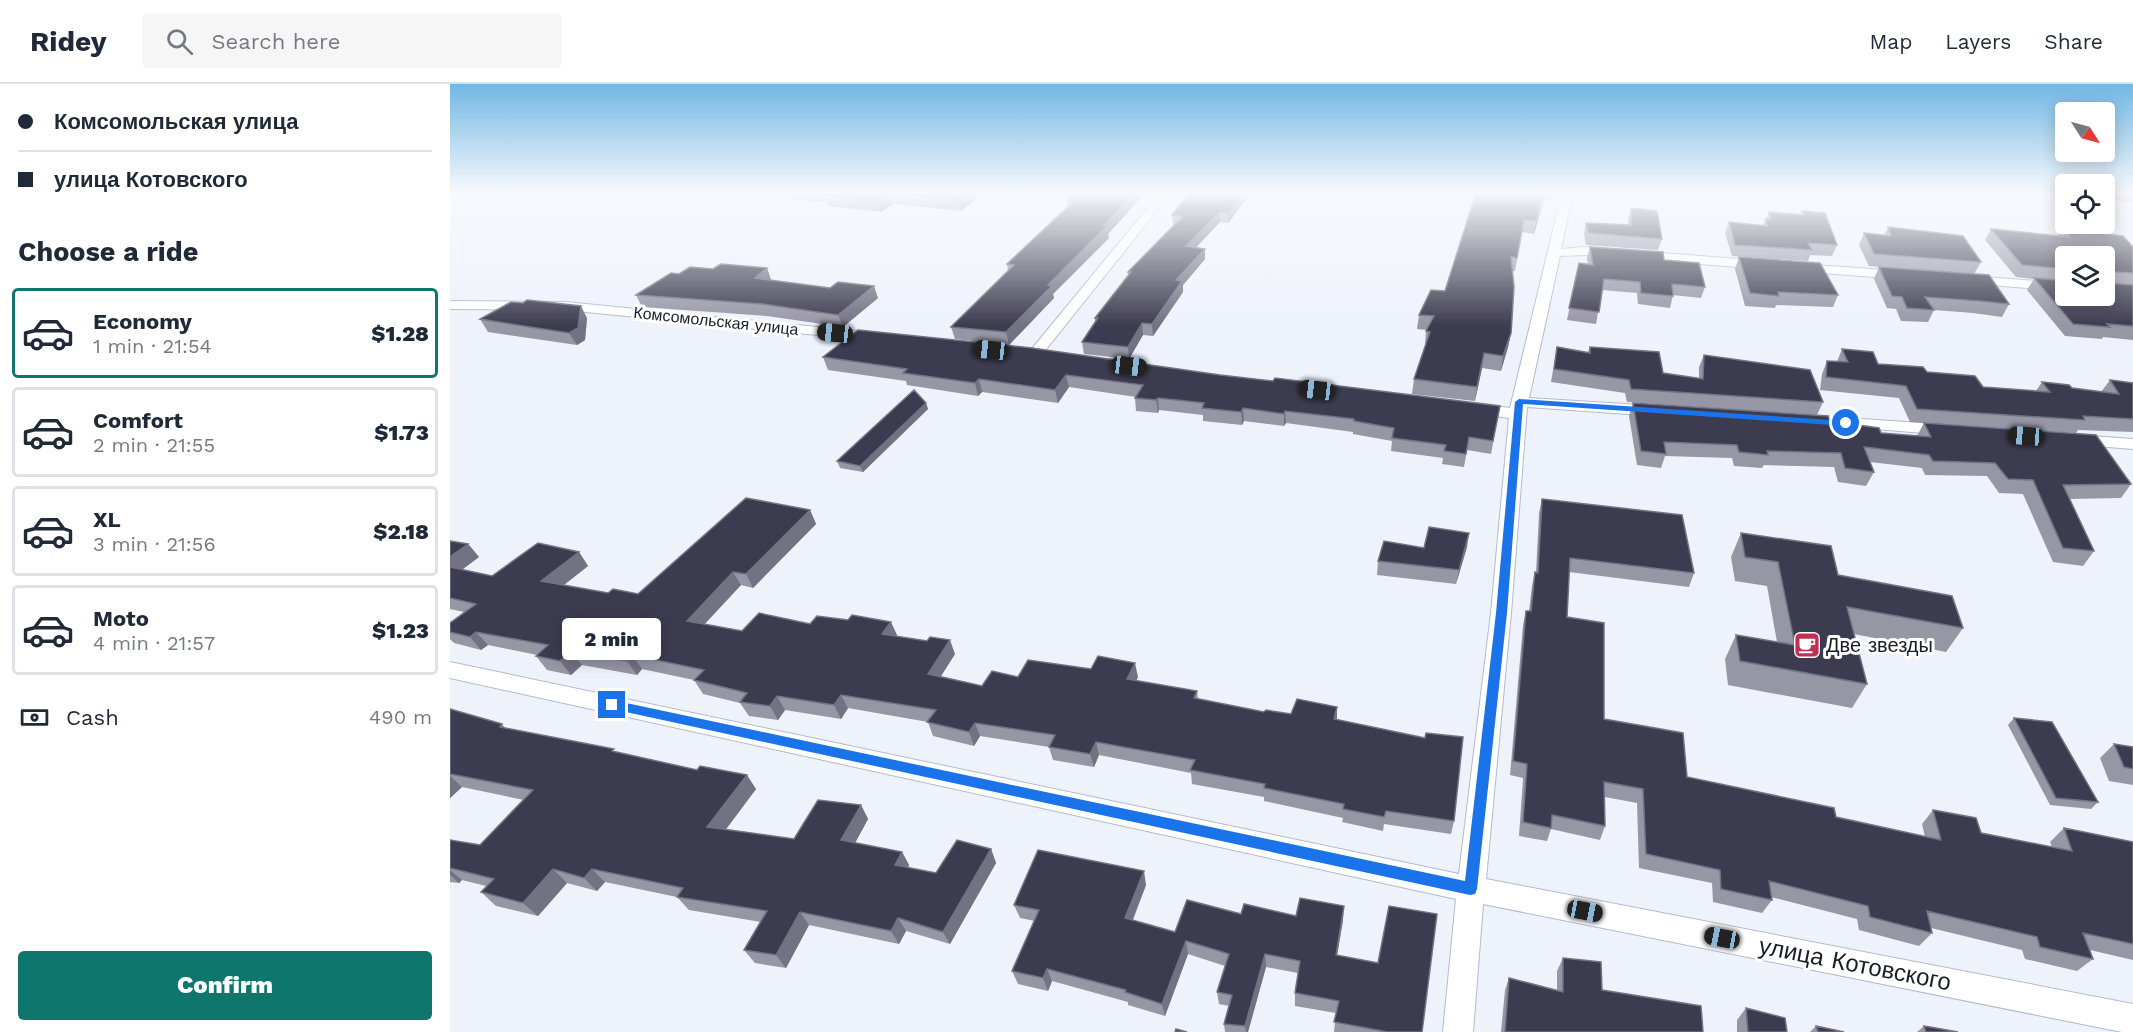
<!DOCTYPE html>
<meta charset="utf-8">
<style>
body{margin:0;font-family:"Work Sans",sans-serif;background:#f6f6f7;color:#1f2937;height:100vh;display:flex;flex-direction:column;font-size:22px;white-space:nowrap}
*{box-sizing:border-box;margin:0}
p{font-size:20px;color:#747a83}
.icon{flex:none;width:33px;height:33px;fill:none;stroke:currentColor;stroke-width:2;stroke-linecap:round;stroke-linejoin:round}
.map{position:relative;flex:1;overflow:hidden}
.details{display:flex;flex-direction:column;background:#fff;width:450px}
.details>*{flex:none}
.hud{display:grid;align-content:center;height:132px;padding:0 18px;background:#fff}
.needle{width:39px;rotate:126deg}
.fabs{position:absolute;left:1605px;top:18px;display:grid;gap:12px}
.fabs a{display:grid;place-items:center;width:60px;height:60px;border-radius:6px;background:#fff;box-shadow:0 3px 15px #0003;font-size:30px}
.end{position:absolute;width:27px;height:27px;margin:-14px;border:8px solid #1a73e8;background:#fff;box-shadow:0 0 0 3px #fff}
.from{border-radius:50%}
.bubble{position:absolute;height:42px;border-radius:6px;background:#fff;box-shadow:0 3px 15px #0003;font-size:20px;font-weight:800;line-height:42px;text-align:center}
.car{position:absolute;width:18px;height:36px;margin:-18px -9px;border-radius:8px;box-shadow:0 0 4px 2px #0007;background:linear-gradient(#222 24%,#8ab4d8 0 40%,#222 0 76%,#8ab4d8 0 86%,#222 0)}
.hud b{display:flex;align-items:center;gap:21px;height:57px;font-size:22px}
.hud b+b{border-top:2px solid #e0e1e3}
.hud i{width:15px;height:15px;background:#1f2937}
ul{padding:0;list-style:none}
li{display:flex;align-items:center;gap:18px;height:90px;margin:0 12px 9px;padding:0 6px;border:3px solid #e0e1e3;border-radius:6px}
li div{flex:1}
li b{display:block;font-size:22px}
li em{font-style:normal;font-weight:800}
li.selected{border-color:#0f766e}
li>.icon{width:54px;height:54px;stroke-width:1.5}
h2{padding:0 18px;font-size:27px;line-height:72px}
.pay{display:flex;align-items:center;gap:15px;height:66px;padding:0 18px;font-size:22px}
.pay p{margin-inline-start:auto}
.button{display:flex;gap:12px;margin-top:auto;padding:12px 18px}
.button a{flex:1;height:69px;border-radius:6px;background:#0f766e;color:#fff;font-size:24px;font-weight:800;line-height:69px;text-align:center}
header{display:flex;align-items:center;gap:36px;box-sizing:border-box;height:84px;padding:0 30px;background:#fff;border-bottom:2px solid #e0e1e3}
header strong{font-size:28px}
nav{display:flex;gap:33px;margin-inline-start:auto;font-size:21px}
.search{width:420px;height:54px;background:#f6f6f7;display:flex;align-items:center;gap:15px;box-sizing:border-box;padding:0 21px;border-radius:6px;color:#747a83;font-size:22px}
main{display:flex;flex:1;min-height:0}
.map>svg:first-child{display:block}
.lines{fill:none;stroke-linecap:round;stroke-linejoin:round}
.minor-casing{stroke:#b1bad1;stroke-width:2}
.minor{fill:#fff;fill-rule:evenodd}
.wall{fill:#9696a5;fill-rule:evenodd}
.shaded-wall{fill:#727283}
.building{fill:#3d3b4f;stroke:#727283;stroke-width:1.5}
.route{fill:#1a73e8}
.labels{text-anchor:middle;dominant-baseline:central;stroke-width:6;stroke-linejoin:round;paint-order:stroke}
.far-street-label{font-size:16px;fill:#191d25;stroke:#fff}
.poi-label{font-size:20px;fill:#191d25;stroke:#fff;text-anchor:start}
.near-street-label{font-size:24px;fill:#191d25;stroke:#fff}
</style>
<header>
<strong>Ridey</strong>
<div class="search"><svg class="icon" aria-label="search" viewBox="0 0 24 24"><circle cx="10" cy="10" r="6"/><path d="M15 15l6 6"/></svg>Search here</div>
<nav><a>Map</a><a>Layers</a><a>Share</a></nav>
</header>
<main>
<section class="details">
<div class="hud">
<b><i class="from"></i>Комсомольская улица</b>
<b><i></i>улица Котовского</b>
</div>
<h2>Choose a ride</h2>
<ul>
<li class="selected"><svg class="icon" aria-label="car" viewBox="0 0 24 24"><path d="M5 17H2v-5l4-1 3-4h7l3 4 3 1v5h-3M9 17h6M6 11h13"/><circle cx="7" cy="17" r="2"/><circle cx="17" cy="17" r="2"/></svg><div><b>Economy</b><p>1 min · 21:54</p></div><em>$1.28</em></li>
<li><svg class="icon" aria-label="car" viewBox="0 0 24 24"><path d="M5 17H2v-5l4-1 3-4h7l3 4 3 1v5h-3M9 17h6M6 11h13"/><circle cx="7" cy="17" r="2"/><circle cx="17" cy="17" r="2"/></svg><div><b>Comfort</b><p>2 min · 21:55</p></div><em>$1.73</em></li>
<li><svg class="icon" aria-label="car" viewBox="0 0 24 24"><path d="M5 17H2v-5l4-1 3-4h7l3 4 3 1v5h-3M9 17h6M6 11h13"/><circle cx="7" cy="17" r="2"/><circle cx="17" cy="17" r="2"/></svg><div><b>XL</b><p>3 min · 21:56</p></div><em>$2.18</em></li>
<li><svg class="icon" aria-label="car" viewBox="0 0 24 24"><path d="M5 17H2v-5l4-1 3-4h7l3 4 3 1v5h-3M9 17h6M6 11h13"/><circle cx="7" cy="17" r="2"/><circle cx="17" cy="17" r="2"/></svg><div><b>Moto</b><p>4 min · 21:57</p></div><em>$1.23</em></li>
</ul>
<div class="pay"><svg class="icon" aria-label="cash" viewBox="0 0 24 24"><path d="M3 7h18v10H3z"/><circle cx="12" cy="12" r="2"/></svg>Cash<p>490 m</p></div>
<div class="button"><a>Confirm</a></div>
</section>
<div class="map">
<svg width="1683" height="948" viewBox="0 0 1683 948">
<rect width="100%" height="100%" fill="#eef2fb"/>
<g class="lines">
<defs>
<path id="minor" d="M710,109H721L590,273H580L578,270L580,267Z
M1112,109H1123L1111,165L1134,163L1314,177L1320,181L1314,185L1134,171L1110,172L1079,314L1207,322L1215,327L1207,332L1077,323L1061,529L1036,795L1683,920V948H1672L1033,820L1023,948H993L1006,815L0,594V578L1009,790L1041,529L1059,334L1023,329L1015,324L1023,319L1060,324Z
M1349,180L1451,187L1457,191L1451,195L1344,187L1343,184L1344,181Z
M1519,192L1616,199V207L1514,199L1512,196L1514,193Z
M0,217L116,218L428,249L435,253L428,257L116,226L0,225Z
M1371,332L1498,341L1506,346L1498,351L1365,340L1363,337L1365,334Z
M1626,351L1683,355V365L1620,360L1618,356Z"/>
</defs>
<use href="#minor" class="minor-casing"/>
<use href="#minor" class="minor"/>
</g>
<path class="wall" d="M340,109H534L511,127L443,120L431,128L378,122L376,118L342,116Z
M623,109H695L658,150L659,154L603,210L604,214L559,261L505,255L501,243L558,187L557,180L617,124L616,115Z
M739,109H801L778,139L770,138L746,163L755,175L733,201V208L703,252L693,251L679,275L634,270L632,258L645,238V234L678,191V188L723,142L722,131Z
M1026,109H1102L1099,116H1094L1084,150L1072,148L1065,187H1062L1061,249L1058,263L1051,287L1032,284L1025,317L962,310L964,295L975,262L976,247L977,246L967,245L969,231L995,207Z
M1593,109H1616V111Z
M1654,109H1683V118L1654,115Z
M1181,124L1212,155L1208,166L1136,161L1134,150L1136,139L1178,141V135Z
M1352,127L1387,161L1382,172L1360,171L1358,177L1282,172L1275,149L1279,138L1313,141L1319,128L1351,131Z
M1438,143L1531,178L1524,190L1419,182L1409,161L1414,149L1434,151Z
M1612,144L1683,163V256L1653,253L1652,255L1615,252L1577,206L1584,195L1566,193L1535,156L1541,145L1608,152ZM1616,172L1654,212H1616Z
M1140,163L1214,176L1255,203L1251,214L1223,211L1220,224L1188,220L1187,209L1152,206L1146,240L1117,236L1129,179L1138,181L1137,174Z
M1289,173L1388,211L1383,223L1326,221L1325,224L1295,222L1285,185Z
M1429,183L1559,220L1552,233L1523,229L1484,226L1478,238L1451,237L1446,225L1437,224L1424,195Z
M317,184L321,196L428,214L393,243L317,232L192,223L186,211L229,190L263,185Z
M73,219L137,234L135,256L127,261L38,248L30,235Z
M1107,263L1138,268L1140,263L1213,289L1249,294V283L1254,271L1373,318L1367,331L1177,318L1175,309L1101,298Z
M1392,265L1428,280L1477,288L1533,303L1586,307L1592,298L1622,304L1651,308L1660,296L1683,299V348L1628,346L1626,349L1460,338L1449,314L1370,306L1372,290L1377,277L1387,278Z
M373,273L770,291L1050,322L1041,370L1017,366L1014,383L992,380L993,374L941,367L942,357L903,350V348L836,339L834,342L794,337L792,341L753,337V331L709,326L708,329L686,327L685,314L686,313L619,303L608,319L532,308L528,312L457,301L456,297L378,286Z
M476,319L478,325L413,388L390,384L387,377Z
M1183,319L1380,337L1431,349L1467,352L1474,339L1681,400L1671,414L1619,415L1644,467L1633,482L1603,478L1573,410L1549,409L1537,392L1475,391L1472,384L1420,378L1424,388L1416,402L1388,398L1384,383L1314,381L1312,384L1284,382L1282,374L1215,372L1211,384L1187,381L1179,332Z
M1092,415L1244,489L1239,503L1119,488L1117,533L1154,635L1237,693L1386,733L1475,753L1472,740L1483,726L1531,749L1602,763L1600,758L1614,744L1683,758V876L1640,866L1643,875L1627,887L1575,875L1572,866L1481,844L1482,849L1469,862L1409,846L1407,835L1321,813L1322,816L1312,829L1263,818L1262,799L1189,784L1187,719L1155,713V742L1150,756L1101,745L1097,757L1069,752L1073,694L1060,691L1073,541L1076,527H1079L1082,502L1085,488L1086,489L1089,429Z
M360,426L366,440L303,504L291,501L255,540L292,547L360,540L447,551L446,552L505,570L491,592L532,602L568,593H688L686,597L747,607L748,615L814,628L841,630L887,623V636L1004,737L1001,750L934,740L933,747L892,738L893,734L814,717V713L742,700L741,689L649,671L644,683L603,676L599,663L530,652L524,662L483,652L478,638L398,624L391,635L335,626L328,636L299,632L290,619L253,610L244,596L192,585L187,591L132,581L121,591L97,586L86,572L87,571L38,561L31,566L4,559L0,555V539L14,528L0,525V457L18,460L29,473L12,485L42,492L129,468L138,482L114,501L158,509L188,510Z
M1291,449L1388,491L1513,544L1496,568L1404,550L1417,600L1402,624L1278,601L1275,575L1286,551L1327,558L1317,502L1285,497L1281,473Z
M1017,463L1006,500L927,491L928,477L974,464Z
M0,625L52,640L55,644L166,668L306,705L276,745L344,755L411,721L418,735L405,759L452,768L459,781L458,784L486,789L541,765L546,779L500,860L456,847L449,860L359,841L336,884L305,879L294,866L311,838L239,826L227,813L155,798L147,807L117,799L88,832L46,822L31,808L36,802L12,796L9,799L0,798V756L30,761L74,716L12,703L0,714Z
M1564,634L1648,718L1641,725L1600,721L1558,641Z
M1664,660L1683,663V701L1659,697L1650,674Z
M696,801L683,836L725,848L791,830L846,832L893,836L887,871L972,948H884L886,929L845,922V909L848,889L816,883L798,948H775L774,940L779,922L769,920L767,908L775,882L738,870L715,932L678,921V918L602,897L598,907L568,900L562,887L585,837L570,834L564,821Z
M1113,874L1152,906L1253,948H1051L1055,906L1059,894L1107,906V887Z
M1296,924L1337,948H1287V936Z
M1366,942L1394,948H1360Z
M1474,942L1508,948H1467Z"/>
<path class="shaded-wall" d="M440,109L443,120L431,128L428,117Z
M518,109H534L511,127L509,116Z
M684,109H695L658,150L659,154L603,210L604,214L559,261L556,248L598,201Z
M793,109H801L778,139V129Z
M1094,109V116L1084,150L1086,137Z
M770,128V138L737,173L736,162Z
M755,165V175L733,201V208L703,252L702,240L726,196Z
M317,184L321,196L305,194Z
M424,202L428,214L393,243L388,231Z
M131,222L137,234L135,256L127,261L119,249Z
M692,239L693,251L679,275L678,263Z
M1061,249L1058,263L1051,287L1053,272Z
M1034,269L1032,284L1025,317L1027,303Z
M616,291L619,303L608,319L605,306Z
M529,295L532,308L528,312L525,299Z
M708,314L709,326L708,329L706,316Z
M476,319L478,325L413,388L410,382Z
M793,324L794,337L792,341L791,328Z
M835,327L836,339L834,342V330Z
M360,426L366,440L303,504L296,490Z
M1019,449L1017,463L1006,500L1009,486Z
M18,460L29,473L1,494L0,493V473Z
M129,468L138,482L101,511L91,497Z
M283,488L291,501L245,550L237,537Z
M441,538L447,551L438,564L432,550Z
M26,548L38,561L31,566L20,553Z
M500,556L505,570L484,603L478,590Z
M121,568L132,581L121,591L110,577Z
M182,571L192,585L187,591L177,577Z
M685,579L688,593L680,609L677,595Z
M391,611L398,624L391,635L384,621Z
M327,612L335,626L328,636L320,622Z
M887,623V636L884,635Z
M525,639L530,652L524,662L519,648Z
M646,658L649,671L644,683L640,670Z
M297,691L306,705L268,756L257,743Z
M0,692L12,703L0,714Z
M411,721L418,735L399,770L391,756Z
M541,765L546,779L500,860L493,848Z
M452,768L459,781L452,794L445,781Z
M103,785L117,799L88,832L73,819Z
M142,785L155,798L147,807L134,794Z
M0,786L12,796L9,799L0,791Z
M694,787L696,801L678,847L675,834Z
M894,822L893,836L885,884L886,871Z
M350,828L359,841L336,884L326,871Z
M448,834L456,847L449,860L441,847Z
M736,857L738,870L715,932L712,920Z
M815,870L816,883L798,948H796L795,942Z
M597,885L602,897L598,907L593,894Z"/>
<path class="building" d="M378,109H440L428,117L374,111Z
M440,109H518L509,116Z
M623,109H684L654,142H657L598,201L602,202L556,248L501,243L564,181L557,180L625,116L616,115Z
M739,109H793L778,129L770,128L736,162L755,165L726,196L732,197L702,240L692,239L678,263L632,258L648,234H645L681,188H678L732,133L722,131Z
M1026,109H1094L1086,137L1074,136L1067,174L1061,173L1064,203L1061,249L1053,272L1034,269L1027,303L964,295L980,248L976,247L984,232L969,231L981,206L995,207Z
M1181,124L1207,127L1212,155L1138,149L1136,139L1181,141Z
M1352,127L1375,129L1387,161L1358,159L1362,166L1285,161L1279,138L1317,142L1315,135L1321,136L1319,128L1354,131Z
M1438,143L1513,152L1531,178L1424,170L1414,149L1441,152Z
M1612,144L1673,152L1683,163V189L1662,188L1659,190L1660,199L1683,201V242L1657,240L1660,243L1623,240L1584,194L1616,197V212H1654V172H1616V185L1572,181L1541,145L1620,153Z
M1140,163L1213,168L1214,176L1249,179L1255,203L1222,200L1223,212L1191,209L1190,198L1154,195L1149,228L1119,224L1129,179L1143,181Z
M1289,173L1370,179L1388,211L1328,208L1329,212L1300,209Z
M271,180L317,184L305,194L380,204L388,198L424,202L388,231L312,220L186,211L221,189L229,190L240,183L263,185Z
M1429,183L1539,191L1559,220L1530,217L1475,213L1484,226L1457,224L1452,213L1442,212Z
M77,216L131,222L128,244L119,249L30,235L61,218L73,219Z
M408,246L582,264L770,291L823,297L825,294L1050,322L1043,357L1019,353L1016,370L994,367L996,361L942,354L944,344L904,337V335L835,327L834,330L793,324L791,328L752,324L754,319L708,314L706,316L685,314L693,301L616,291L605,306L529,295L525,299L453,289L457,285L373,273Z
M1107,263L1140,269V263L1209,268L1213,289L1253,295L1254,271L1360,286L1373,318L1181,305L1179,296L1104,285Z
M1392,265L1423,268L1428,280L1473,283L1477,288L1525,292L1533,303L1600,308L1592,298L1619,301L1622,304L1669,310L1660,296L1683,299V335L1633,332L1635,336L1467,325L1456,302L1376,293L1377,277L1398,278Z
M464,306L476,319L410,382L387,377Z
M1183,319L1378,332L1380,337L1429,344L1431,349L1481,353L1474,339L1646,351L1681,400L1613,401L1644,467L1613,464L1583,396L1558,395L1545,379L1483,377L1479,371L1414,363L1424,388L1395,384L1391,369L1317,367L1318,371L1289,368L1287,361L1214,358L1216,370L1191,367Z
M296,414L360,426L296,490L283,488L237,537L292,547L309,529L360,540L367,532L398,536L402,531L441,538L432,550L477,557L480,553L500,556L478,590L532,602L542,587L568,593L578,576L641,585L648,572L685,579L677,595L747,607L744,614L814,628L816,626L841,630L847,615L887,623L884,635L975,654L976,649L1013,653L1004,737L936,727L934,733L893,725L894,720L814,704L815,700L740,686L745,676L646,658L640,670L599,663L605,651L525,639L519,648L477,638L486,626L391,611L384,621L327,612L320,622L290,618L297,609L244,596L254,586L182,571L177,577L121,568L110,577L86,572L98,561L26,548L20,553L0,548V539L26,520L0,514V483L42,492L88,459L129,468L91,497L158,509L163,505L188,510Z
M1092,415L1232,431L1244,489L1120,474L1117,533L1154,539V635L1233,649L1237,693L1384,724L1386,733L1491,756L1483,726L1526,734L1531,749L1622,767L1614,744L1683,758V860L1633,849L1643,875L1590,863L1587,853L1477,827L1482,849L1420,833L1418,822L1319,797L1322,816L1271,805L1270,786L1196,770L1193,705L1154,698L1155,742L1102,731L1101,744L1073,738L1077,680L1063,677L1076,527H1081L1085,488L1088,489Z
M979,443L1019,449L1009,486L928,477L934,457L974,464Z
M1291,449L1381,462L1388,491L1502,512L1513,544L1397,523L1417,600L1290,577L1286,551L1345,561L1328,478L1295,473Z
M0,457L18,460L0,473Z
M0,625L52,640L50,643L164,665L162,667L247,686L250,682L297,691L257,743L344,755L368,716L411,721L391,756L452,768L445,781L486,789L507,756L541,765L493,848L448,834L441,847L350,828L326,871L294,866L317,827L227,813L233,804L142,785L134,794L103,785L73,819L31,808L44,795L0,784V756L30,761L83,706L0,690Z
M1564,634L1602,638L1648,718L1606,714Z
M1664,660L1683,663V685L1674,683Z
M588,766L694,787L675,834L725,848L737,816L791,830L794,820L846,832L850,814L894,822L886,871L928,879L939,822L987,830L972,948H938L884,938L889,917L845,909L850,877L815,870L795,942L774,940L782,911L767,908L779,870L736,857L712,920L675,908L676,906L597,885L593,894L562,887L589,826L564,821Z
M1113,874L1151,878L1152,906L1251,922L1253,948H1055L1059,894L1113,908Z
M1296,924L1335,934L1337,948H1298Z
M1366,942L1394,948H1368Z
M1474,942L1508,948H1476Z
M726,945L737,948H725Z"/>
<linearGradient id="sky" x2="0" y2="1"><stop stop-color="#72b7e4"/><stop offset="0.45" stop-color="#f7f9fd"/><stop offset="1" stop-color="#f7f9fd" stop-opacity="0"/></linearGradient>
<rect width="1683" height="242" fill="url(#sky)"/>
<path class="route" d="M1069,315L1396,337L1400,339L1396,342L1073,320L1057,529L1027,805L1025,810L1020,811L162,625L157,621L162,616L1015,797L1046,529L1065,318Z"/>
<defs>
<symbol id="cafe-square" viewBox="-11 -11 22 22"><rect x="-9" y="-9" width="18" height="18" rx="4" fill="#c03053" stroke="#fff"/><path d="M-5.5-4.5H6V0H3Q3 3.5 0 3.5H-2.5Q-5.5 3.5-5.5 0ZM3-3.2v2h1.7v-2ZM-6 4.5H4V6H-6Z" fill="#fff"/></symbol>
</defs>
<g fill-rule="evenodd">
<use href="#cafe-square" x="1342" y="546" width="30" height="30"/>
</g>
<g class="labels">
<g class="far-street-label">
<text transform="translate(266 237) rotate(6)">Комсомольская улица</text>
</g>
<g class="poi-label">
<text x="1376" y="561">Две звезды</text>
</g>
<g class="near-street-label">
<text transform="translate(1405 880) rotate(11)">улица Котовского</text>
</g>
</g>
</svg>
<div class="fabs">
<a><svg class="needle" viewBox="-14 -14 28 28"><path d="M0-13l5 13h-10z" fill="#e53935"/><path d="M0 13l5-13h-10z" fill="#747a83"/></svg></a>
<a><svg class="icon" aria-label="locate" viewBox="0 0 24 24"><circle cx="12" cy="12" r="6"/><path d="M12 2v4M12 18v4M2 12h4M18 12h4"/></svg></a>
<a><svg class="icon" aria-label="layers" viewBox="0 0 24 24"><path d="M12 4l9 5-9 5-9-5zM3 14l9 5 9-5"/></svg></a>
</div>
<i class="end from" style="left:1396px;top:339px"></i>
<i class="end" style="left:162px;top:621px"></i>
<div class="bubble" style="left:112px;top:534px;width:99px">2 min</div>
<i class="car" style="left:385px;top:249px;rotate:276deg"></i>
<i class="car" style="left:541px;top:266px;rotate:276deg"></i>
<i class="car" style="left:679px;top:282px;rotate:97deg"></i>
<i class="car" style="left:867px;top:306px;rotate:277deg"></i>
<i class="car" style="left:1576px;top:352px;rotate:274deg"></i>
<i class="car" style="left:1135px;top:827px;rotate:101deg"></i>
<i class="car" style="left:1272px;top:854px;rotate:281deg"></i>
</div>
</main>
